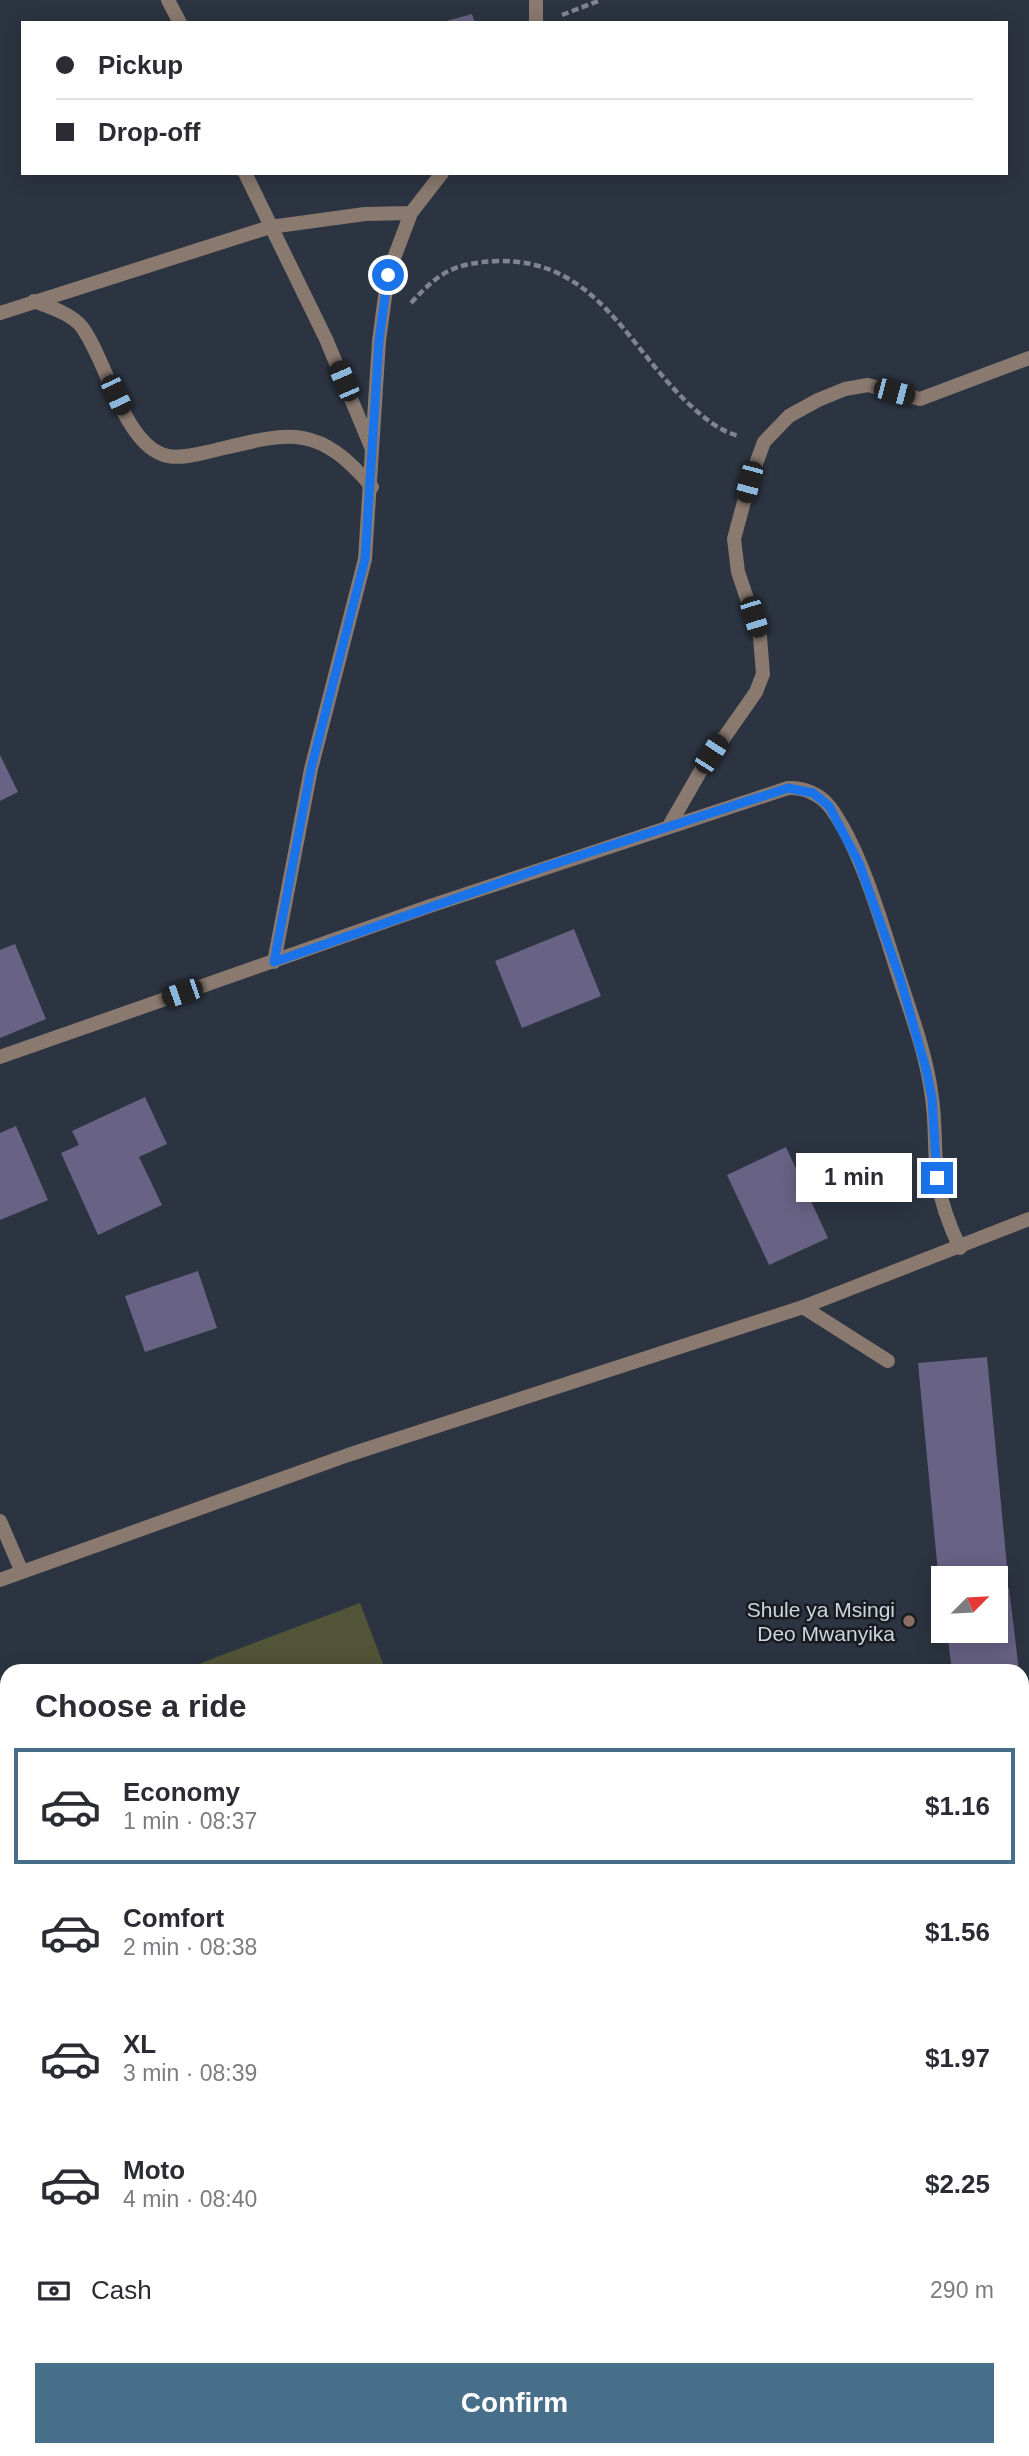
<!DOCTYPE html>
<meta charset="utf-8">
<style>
body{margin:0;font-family:Helvetica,sans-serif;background:#f7f7f7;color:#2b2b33;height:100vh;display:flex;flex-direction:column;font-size:26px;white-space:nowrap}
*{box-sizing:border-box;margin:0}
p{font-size:23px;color:#7c7c81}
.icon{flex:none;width:38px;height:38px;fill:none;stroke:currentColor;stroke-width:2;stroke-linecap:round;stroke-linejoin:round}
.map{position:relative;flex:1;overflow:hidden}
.side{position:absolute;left:0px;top:1664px;width:1029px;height:793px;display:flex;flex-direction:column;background:#fff;border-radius:21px 21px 0 0;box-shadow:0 4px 18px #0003}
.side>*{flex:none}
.top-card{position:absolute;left:21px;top:21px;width:987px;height:154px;border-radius:0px;box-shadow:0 4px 18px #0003;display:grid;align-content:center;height:154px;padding:0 35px;background:#fff}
.needle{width:46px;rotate:66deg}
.buttons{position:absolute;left:931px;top:1566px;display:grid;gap:14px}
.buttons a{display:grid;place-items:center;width:77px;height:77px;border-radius:0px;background:#fff;box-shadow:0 4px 18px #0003;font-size:35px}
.end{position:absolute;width:32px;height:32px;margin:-16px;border:9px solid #1a73e8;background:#fff;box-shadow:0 0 0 4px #fff}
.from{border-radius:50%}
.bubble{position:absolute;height:49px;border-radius:0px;background:#fff;box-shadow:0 4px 18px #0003;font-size:23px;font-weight:800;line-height:49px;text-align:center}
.car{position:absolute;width:21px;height:42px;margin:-21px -10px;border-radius:9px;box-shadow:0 0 5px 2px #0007;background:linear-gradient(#222 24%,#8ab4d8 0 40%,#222 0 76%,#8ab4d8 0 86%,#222 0)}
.top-card b{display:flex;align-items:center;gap:24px;height:66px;font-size:26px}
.top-card b+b{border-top:2px solid #e1e1e2}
.top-card i{width:18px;height:18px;background:#2b2b33}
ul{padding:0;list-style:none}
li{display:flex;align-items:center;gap:21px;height:116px;margin:0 14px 10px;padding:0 21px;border:4px solid transparent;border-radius:0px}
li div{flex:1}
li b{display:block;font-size:26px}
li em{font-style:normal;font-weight:800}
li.current{border-color:#486f89}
li>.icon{width:63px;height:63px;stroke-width:1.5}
h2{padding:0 35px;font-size:32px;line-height:84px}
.pay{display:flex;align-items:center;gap:18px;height:77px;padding:0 35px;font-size:26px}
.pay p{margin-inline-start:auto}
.action{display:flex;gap:14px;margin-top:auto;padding:14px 35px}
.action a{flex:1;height:80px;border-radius:0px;background:#486f89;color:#fff;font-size:28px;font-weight:800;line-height:80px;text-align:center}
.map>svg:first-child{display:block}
.green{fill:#525438}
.building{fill:#686284}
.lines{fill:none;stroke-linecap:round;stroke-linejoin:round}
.path{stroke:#7f8590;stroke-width:4.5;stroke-dasharray:7 3.5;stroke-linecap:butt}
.lane{stroke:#89796f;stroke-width:14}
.street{stroke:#89796f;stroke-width:14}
.route{stroke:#1a73e8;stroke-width:9}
.education-dot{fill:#8d6e63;stroke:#181c22;stroke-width:2.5}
.labels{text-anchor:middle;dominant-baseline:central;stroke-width:5;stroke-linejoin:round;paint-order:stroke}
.poi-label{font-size:21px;fill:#cfd4dc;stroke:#181c22;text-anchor:end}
</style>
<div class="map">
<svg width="1029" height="2456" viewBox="0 0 1029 2456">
<rect width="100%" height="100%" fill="#2c3441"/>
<path class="green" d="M360,1603L386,1671H180Z
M7,1737V1994L0,1976V1739Z"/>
<path class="building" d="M472,14L475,23H443V22Z
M0,755L18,792L0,801Z
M574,929L601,996L522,1028L495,961Z
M15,944L46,1019L0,1038V950Z
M145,1097L167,1144L139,1157L162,1205L98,1235L61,1153L79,1145L72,1131Z
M16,1126L48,1200L0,1220V1133Z
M786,1147L828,1238L769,1265L727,1175Z
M198,1271L217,1328L145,1352L125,1296Z
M987,1357L1008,1577L943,1578V1583H939L918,1363Z
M1009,1588L1019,1671H952L947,1631H996V1590Z
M1024,1708L1029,1775H1022V1709Z
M221,2450H255L258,2456H206Z
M443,2450H508L510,2456H446Z"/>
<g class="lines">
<path class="path" d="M562,15L601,0
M411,303C440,271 455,263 498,261C597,259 628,348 690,405C705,419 720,431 739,436"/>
<path class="lane" d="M803,1307L888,1361"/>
<path class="street" d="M168,0L180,23
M536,23V0
M245,173L326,339L372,449
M34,301C49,307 70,313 81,326C106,357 124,448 168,456C183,459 202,453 216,450C290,432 318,423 372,487
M0,313L270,227L365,214L411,213
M669,826L700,772L756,692L763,674L760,637L738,572L734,539L749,483L764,442L789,416L818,400L845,389L868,385L920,399L1029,358
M274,962L311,769L365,559L379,341L388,274L411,213L442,173
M0,1057L430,906L788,788C803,787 820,794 830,807C861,849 882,924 898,974C911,1014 927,1056 932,1098C936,1124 934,1151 937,1178C941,1203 949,1225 960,1248
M0,1521L22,1572
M0,1580L348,1455L803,1307L1029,1219"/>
</g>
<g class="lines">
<path class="route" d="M388,275L379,341L365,559L311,769L274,962L551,865L788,788L813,793L829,806L859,863L900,978L926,1069L932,1098L937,1178"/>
</g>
<circle class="education-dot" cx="909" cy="1621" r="7"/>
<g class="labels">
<g class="poi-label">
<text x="895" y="1609">Shule ya Msingi<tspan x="895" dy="24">Deo Mwanyika</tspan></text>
</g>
</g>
</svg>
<div class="buttons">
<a><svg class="needle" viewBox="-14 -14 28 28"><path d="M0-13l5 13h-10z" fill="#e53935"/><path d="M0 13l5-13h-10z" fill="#7c7c81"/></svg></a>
</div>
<i class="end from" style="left:388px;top:275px"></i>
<i class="end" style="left:937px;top:1178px"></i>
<div class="bubble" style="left:796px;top:1153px;width:116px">1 min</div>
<i class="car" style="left:344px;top:381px;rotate:337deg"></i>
<i class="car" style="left:894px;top:392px;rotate:105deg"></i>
<i class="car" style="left:116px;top:395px;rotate:155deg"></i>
<i class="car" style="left:749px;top:482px;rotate:195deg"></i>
<i class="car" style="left:754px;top:617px;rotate:163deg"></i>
<i class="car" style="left:711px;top:754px;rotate:33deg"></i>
<i class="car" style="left:182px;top:993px;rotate:251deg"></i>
<div class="top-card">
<b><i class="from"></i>Pickup</b>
<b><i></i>Drop-off</b>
</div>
<section class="side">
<h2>Choose a ride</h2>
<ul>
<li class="current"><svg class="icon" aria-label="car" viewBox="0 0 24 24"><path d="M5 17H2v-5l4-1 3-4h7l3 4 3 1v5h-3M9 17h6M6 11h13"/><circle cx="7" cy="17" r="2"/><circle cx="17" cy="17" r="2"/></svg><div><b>Economy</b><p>1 min · 08:37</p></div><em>$1.16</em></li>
<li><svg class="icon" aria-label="car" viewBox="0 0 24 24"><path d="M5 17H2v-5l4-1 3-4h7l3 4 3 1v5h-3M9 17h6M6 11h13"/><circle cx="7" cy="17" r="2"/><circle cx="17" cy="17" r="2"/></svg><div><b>Comfort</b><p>2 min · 08:38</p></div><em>$1.56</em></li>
<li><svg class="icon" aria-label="car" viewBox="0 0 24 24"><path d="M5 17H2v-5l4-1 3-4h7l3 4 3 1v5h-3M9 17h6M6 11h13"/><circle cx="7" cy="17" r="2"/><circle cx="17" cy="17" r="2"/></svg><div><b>XL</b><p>3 min · 08:39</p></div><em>$1.97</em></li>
<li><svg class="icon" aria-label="car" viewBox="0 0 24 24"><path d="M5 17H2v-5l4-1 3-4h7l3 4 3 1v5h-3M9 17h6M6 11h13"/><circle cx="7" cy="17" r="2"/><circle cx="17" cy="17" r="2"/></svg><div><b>Moto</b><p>4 min · 08:40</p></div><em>$2.25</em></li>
</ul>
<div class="pay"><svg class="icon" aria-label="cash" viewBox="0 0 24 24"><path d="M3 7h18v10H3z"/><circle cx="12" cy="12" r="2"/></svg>Cash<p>290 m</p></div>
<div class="action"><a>Confirm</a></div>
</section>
</div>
